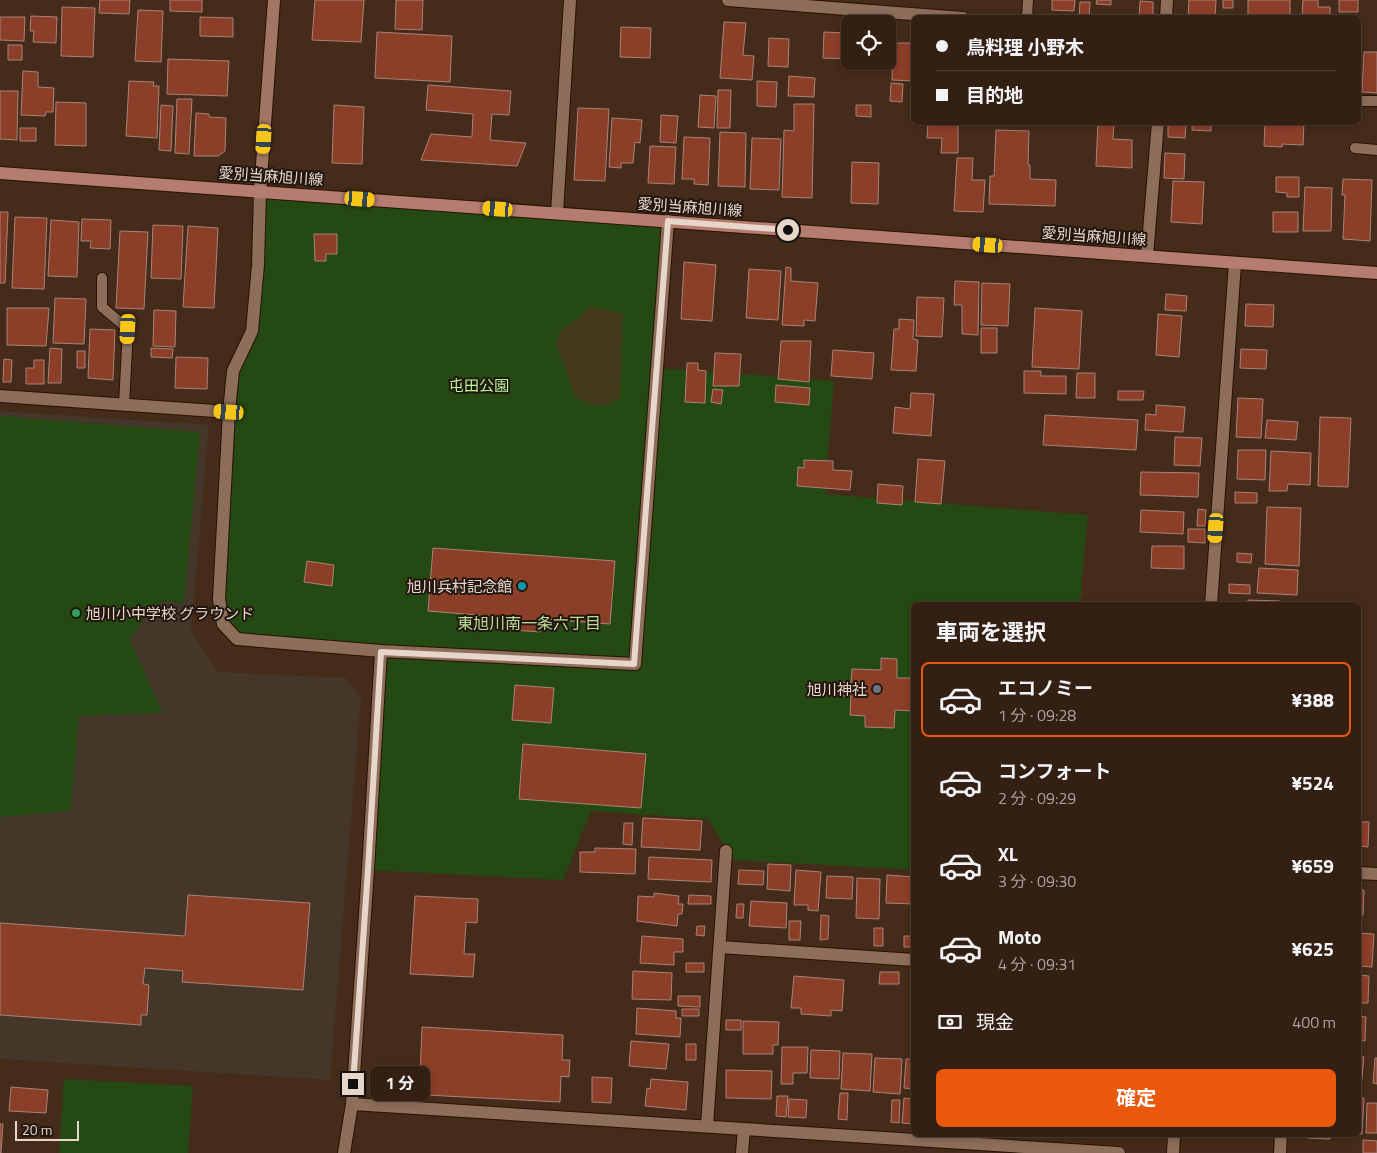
<!DOCTYPE html>
<html lang="ja">
<meta charset="utf-8">
<style>
body{margin:0;font-family:"Titillium Web","Noto Sans JP",sans-serif;background:#3f2d21;color:#f1f3f6;height:100vh;display:flex;flex-direction:column;font-size:19px;white-space:nowrap}
*{box-sizing:border-box;margin:0}
p{font-size:16px;color:#a9a3a0}
.icon{flex:none;width:28px;height:28px;fill:none;stroke:currentColor;stroke-width:2;stroke-linecap:round;stroke-linejoin:round}
.map{position:relative;flex:1;overflow:hidden}
.sheet{position:absolute;left:911px;top:602px;width:450px;height:535px;display:flex;flex-direction:column;background:#342013;border-radius:8px;box-shadow:0 2px 8px #0003,0 0 0 1px #4e3e33}
.sheet>*{flex:none}
.guide{position:absolute;left:911px;top:15px;width:450px;height:110px;border-radius:8px;box-shadow:0 2px 8px #0003,0 0 0 1px #4e3e33;display:grid;align-content:center;height:110px;padding:0 25px;background:#342013}
.buttons{position:absolute;left:841px;top:15px;display:grid;gap:10px}
.buttons a{display:grid;place-items:center;width:55px;height:55px;border-radius:8px;background:#342013;box-shadow:0 2px 8px #0003,0 0 0 1px #4e3e33;font-size:25px}
.scale{position:absolute;left:15px;bottom:12px;width:64px;box-sizing:border-box;padding-left:5px;border:2px solid #e8d6cb;border-top:0;font-size:14px;line-height:18px;white-space:nowrap;color:#e8d6cb;-webkit-text-stroke:4px #22170f;paint-order:stroke}
.end{position:absolute;width:22px;height:22px;margin:-11px;border:6px solid #e8d6cb;background:#111;box-shadow:0 0 0 2px #111}
.from{border-radius:50%}
.bubble{position:absolute;height:35px;border-radius:8px;background:#342013;box-shadow:0 2px 8px #0003,0 0 0 1px #4e3e33;font-size:16px;font-weight:700;line-height:35px;text-align:center}
.car{position:absolute;width:15px;height:30px;margin:-15px -8px;border-radius:6px;box-shadow:0 0 4px 1px #0007;background:linear-gradient(#f5c518 24%,#345 0 40%,#f5c518 0 76%,#345 0 86%,#f5c518 0)}
.guide b{display:flex;align-items:center;gap:18px;height:48px;font-size:19px}
.guide b+b{border-top:1px solid #4e3e33}
.guide i{width:12px;height:12px;background:#f1f3f6}
ul{padding:0;list-style:none}
li{display:flex;align-items:center;gap:15px;height:75px;margin:0 10px 8px;padding:0 15px;border:2px solid transparent;border-radius:8px}
li div{flex:1}
li b{display:block;font-size:19px}
li em{font-style:normal;font-weight:700}
li.on{border-color:#ea580c}
li>.icon{width:45px;height:45px;stroke-width:1.5}
h2{padding:0 25px;font-size:22px;line-height:60px}
.pay{display:flex;align-items:center;gap:12px;height:55px;padding:0 25px;font-size:19px}
.pay p{margin-inline-start:auto}
.cta{display:flex;gap:10px;margin-top:auto;padding:10px 25px}
.cta a{flex:1;height:58px;border-radius:8px;background:#ea580c;color:#fff;font-size:20px;font-weight:700;line-height:58px;text-align:center}
.map>svg:first-child{display:block}
.education{fill:#443729}
.green{fill:#254912}
.sand{fill:#413919}
.building{fill:#8c3f28;stroke:#a88378}
.lines{fill:none;stroke-linecap:round;stroke-linejoin:round}
.lane-casing{stroke:#2a1202;stroke-width:12}
.street-casing{stroke:#2a1202;stroke-width:14}
.secondary-casing{stroke:#2a1202;stroke-width:14}
.primary-casing{stroke:#2a1202;stroke-width:14}
.lane{stroke:#8c6e5a;stroke-width:10}
.street{stroke:#8c6e5a;stroke-width:12}
.secondary{stroke:#a17665;stroke-width:12}
.primary{stroke:#b57d70;stroke-width:12}
.route{stroke:#e8d6cb;stroke-width:6}
.culture-dot{fill:#0f9aa8;stroke:#22170f;stroke-width:2}
.leisure-dot{fill:#2e9e5b;stroke:#22170f;stroke-width:2}
.worship-dot{fill:#6b7280;stroke:#22170f;stroke-width:2}
.labels{text-anchor:middle;dominant-baseline:central;stroke-width:4;stroke-linejoin:round;paint-order:stroke}
.street-label{font-size:15px;fill:#e8d6cb;stroke:#22170f}
.park-label{font-size:15px;fill:#b3f697;stroke:#22170f}
.poi-label{font-size:15px;fill:#e8d6cb;stroke:#22170f;text-anchor:end}
.neighbourhood-label{font-size:16px;fill:#bbde97;stroke:#22170f}
</style>
<div class="map">
<svg width="1377" height="1153" viewBox="0 0 1377 1153">
<rect width="100%" height="100%" fill="#452b19"/>
<path class="education" d="M0,411L209,425L191,631L218,672L346,678L361,697L330,1080L0,1059Z"/>
<path class="green" d="M260,192L668,221L657,368L834,381L825,494L1088,515L1080,605H914V870L733,860L708,819L591,811L563,880L368,870L381,652L237,639L219,599L233,371L252,331Z
M0,416L200,432L184,603L163,601L141,623L130,640L163,713L79,716L71,811L0,817Z
M64,1079L193,1086L188,1153H59Z"/>
<path class="sand" d="M590,306L623,314L620,398C600,410 595,407 575,397L556,344L561,330L578,319Z"/>
<path class="building" d="M100,0H130L129,14L99,13Z
M170,0H202V12L170,11Z
M315,0H364L361,42L312,40Z
M396,0H423L422,30L395,29Z
M1052,0H1075L1074,11L1052,10Z
M1097,0H1111V5L1096,4Z
M1189,0H1216L1215,18H1188Z
M1223,0H1233V8H1223Z
M1248,0H1290V18H1248Z
M1303,0H1318V7H1330V16L1340,18H1302Z
M1339,0H1358V12H1339Z
M1140,1L1153,2V18H1139Z
M1080,2H1090L1089,18H1079Z
M62,7L95,8L93,57L61,56Z
M138,10L163,11L161,62L135,61Z
M31,16L57,17L56,43L33,42L34,31H30Z
M0,17H25L24,41L0,40Z
M200,17L233,18V37L200,36Z
M724,22L746,23L743,55L754,56L752,80L720,78Z
M621,27L651,28L650,58L620,57Z
M377,32L452,36L450,82L375,78Z
M824,32L850,33V59L823,58Z
M769,38L789,39L788,67L768,66Z
M893,43H914V81L892,80Z
M8,45H22V60H8Z
M1364,52H1377V93L1362,92Z
M168,59L229,61L227,96L167,94Z
M23,71L38,72V87L54,88L53,112H46L45,116L21,115Z
M789,76L815,78L814,97L788,96Z
M129,81L154,82L153,86H159L157,138L126,136Z
M757,81L777,82L776,107L757,106Z
M891,83L903,84L902,102L890,101Z
M428,85L511,91L509,115L492,114L490,140L526,143L517,166L421,160L431,134L472,137L473,114L426,110Z
M718,90H731L730,128H717Z
M0,91H18L17,140L0,139Z
M700,95L716,96L714,128L698,127Z
M177,99H192L189,154L175,153Z
M56,102L86,103V146L55,145Z
M794,104H814L812,198L782,197L784,130L794,131Z
M161,105L173,106L171,151L159,150Z
M334,105L364,107L362,164L332,163Z
M856,105H871V117L856,116Z
M578,108L609,109L605,181L574,180Z
M196,113L209,114V117L226,118L225,151L218,156H194Z
M661,115L678,116L676,143L660,142Z
M612,118L642,120L640,143L635,142L633,163H621V168L609,167Z
M928,122H958V153H941L942,138H927Z
M999,122H1049V125Z
M1098,122H1114L1113,139L1132,140V168L1096,166Z
M1192,122H1211V131L1192,130Z
M1265,122H1304L1303,145L1282,144V147L1264,146Z
M1168,124L1186,125L1185,138L1168,137Z
M20,128H36V141H20Z
M996,130L1029,131L1028,165H1030V179L1056,180L1055,206L989,204L990,176H994Z
M720,132L746,133L745,187L718,186Z
M684,137L710,138L708,185L694,184V179H682Z
M752,138L781,139L779,190L750,189Z
M650,146L676,147L674,184L648,183Z
M1165,153L1185,154L1184,179L1164,178Z
M957,158H973L972,180H985L983,212L954,211Z
M852,162L879,163L878,204L851,203Z
M1276,177H1299V197H1287V193L1276,192Z
M1343,179L1372,180L1370,241L1343,239L1345,195H1342Z
M1173,181L1204,182L1202,224L1171,222Z
M1305,187L1332,188L1331,231H1303Z
M0,212H8L5,283H0Z
M1273,212H1298V232H1273Z
M15,217L47,218L44,289L12,288Z
M82,219L111,220L110,249L90,248L91,241H81Z
M51,220L79,222L77,277L48,276Z
M153,225L183,226L181,279L151,278Z
M188,226L218,228L214,308L183,307Z
M120,231L148,232L144,309L116,308Z
M314,234H337V254H326V261H315Z
M684,262L716,265L712,321L681,319Z
M786,267L791,268V281L818,283L815,321L804,320V326L782,325Z
M749,269L781,271L778,320L746,318Z
M955,281L979,282L978,335L962,334V305H954Z
M982,283L1010,284L1008,326L981,325Z
M1166,294L1187,296L1186,311L1165,310Z
M917,297L944,298L942,337L916,336Z
M55,298L86,299L84,344L53,343Z
M1246,304L1274,305L1273,327L1245,326Z
M7,308H49L46,346L7,345Z
M1035,308L1082,311L1079,369L1032,367Z
M154,310L176,311L175,347L153,346Z
M1158,314L1182,316L1179,357L1156,355Z
M899,319L914,320L913,339L918,340L916,371L891,370L894,329H899Z
M981,328H997V353H981Z
M90,329L115,330L113,380L88,378Z
M781,341H811L809,382L778,379Z
M50,348L62,349L61,383H48Z
M151,348L173,349L172,358L151,357Z
M1241,349L1267,350L1266,369L1240,368Z
M833,350L874,353L872,379L831,376Z
M77,351H85V368H77Z
M715,353L741,354L739,386H713Z
M176,357L208,358L207,389L175,388Z
M4,359L12,360L11,382H3Z
M34,360H44V384H26V368H34Z
M687,363H698V370L706,371L705,403L685,402Z
M1024,371H1041V376H1066V394L1024,393Z
M1077,373H1095V398H1076Z
M776,385L810,388L809,405L775,402Z
M713,389L723,390L721,404L711,402Z
M1118,391H1144L1143,400H1118Z
M911,393L934,394L931,436L893,433L895,407L910,409Z
M1238,398L1263,399L1261,438L1236,437Z
M1156,405L1185,407L1183,432L1145,430L1146,414L1156,415Z
M1045,415L1138,420L1136,450L1043,445Z
M1320,417L1351,418L1348,487L1318,486Z
M1267,420L1298,422L1296,440L1265,438Z
M1175,437L1202,438L1200,466L1174,465Z
M1238,450H1266L1265,480L1237,479Z
M1271,451L1311,453L1310,485L1288,484L1287,491H1269Z
M918,459L945,461L941,504L915,502Z
M804,460L833,461V470L852,471L850,490L797,486L798,467L804,468Z
M1141,472L1199,473L1198,497L1140,495Z
M878,484L903,486L902,505L877,503Z
M1235,492L1257,493V503H1235Z
M1267,507L1301,508L1299,566L1265,564Z
M1198,509L1206,510L1205,526H1197Z
M1141,510L1184,512L1183,534L1140,532Z
M1188,529H1205V543L1188,542Z
M1152,546H1184V569L1151,568Z
M433,548L615,561L610,624L541,619L540,632L500,629L501,617L428,611Z
M1237,553L1252,554L1251,563L1237,562Z
M307,561L334,565L332,586L304,582Z
M1259,568L1298,570L1297,595L1257,593Z
M1229,584L1250,585V594L1229,593Z
M1248,600L1280,601V605H1248Z
M881,658L897,659V678H913V711L895,710L894,728L865,727V716L850,715L851,696H842V682L851,683L852,669L881,670Z
M515,685L554,688L551,723L512,720Z
M523,744L646,754L641,808L519,799Z
M643,818L702,821L700,850L641,847Z
M1359,822H1369L1368,847L1359,846Z
M624,823H633L632,845L623,844Z
M595,848L636,849L635,874L580,872V852H595Z
M649,857L712,860L711,882L648,879Z
M768,864L791,865L790,891L767,889Z
M739,870L764,871L763,885L738,884Z
M796,870L821,872L818,911L808,910V905H794Z
M887,875L914,877V904L886,903Z
M827,876L853,877L852,899L826,898Z
M857,878L880,879L879,919L856,918Z
M1359,890H1364L1363,915H1359Z
M654,893L679,896L678,904H683L682,914H678L677,926L637,921L638,896L654,897Z
M188,895L310,903L303,990L182,982L183,971L145,968L143,984L149,985L147,1015H141V1025L0,1015V923L185,936Z
M689,895L711,896V904H688Z
M415,896L478,899L477,923L466,922L464,954H475L473,977L410,974Z
M751,901L787,903L786,928L749,926Z
M737,904H744L743,918H736Z
M821,915L829,916L828,939L820,940Z
M789,921H801L800,940H789Z
M697,926H705L704,936L696,935Z
M874,928H883V946H874Z
M1359,933L1374,934L1372,967L1359,966Z
M642,936L683,939V952H674V965L640,963Z
M904,936H914V947H904Z
M686,963H704V972H686Z
M633,971L672,973L671,1000L632,999Z
M880,972H899V984H879Z
M1359,975L1369,976L1368,1003H1359Z
M794,976L844,980L842,1011L831,1010V1016L801,1014V1008H791Z
M678,996H700V1007L678,1006Z
M637,1008L676,1011V1018H681L680,1037L636,1034Z
M682,1009H699V1016H682Z
M1359,1016L1366,1017L1365,1041L1359,1040Z
M726,1020H741V1030H726Z
M743,1021L779,1022L778,1045H773V1054H743Z
M422,1027L563,1035L562,1060H570L569,1077L561,1076L560,1102L426,1095L427,1075H420Z
M631,1041L669,1044L666,1069L629,1066Z
M686,1044H696V1060H686Z
M782,1047H808L807,1073H793V1084H781Z
M811,1050L840,1051L839,1079L810,1078Z
M843,1053L872,1054L870,1091L841,1089Z
M1359,1056L1364,1057L1361,1087H1359Z
M875,1058L902,1059L900,1094L873,1092Z
M1375,1058H1377V1084L1373,1083Z
M906,1059H914V1089L904,1088Z
M726,1070L772,1071L771,1099L726,1098Z
M592,1077L612,1078L611,1103L592,1102Z
M651,1079L688,1082L686,1110L645,1106L647,1088L650,1089Z
M11,1087L48,1090L46,1113L9,1111Z
M840,1093H848L847,1120L838,1119Z
M777,1096H788L786,1117L776,1116Z
M904,1098L914,1099L913,1124L902,1123Z
M1359,1098H1364L1362,1134H1359Z
M789,1099L807,1100L806,1118L788,1117Z
M892,1100H900L899,1123L891,1122Z
M1367,1103H1377V1133H1366Z
M0,1124H3L1,1153H0Z
M1307,1135H1331L1330,1139L1307,1138Z
M1363,1140L1377,1141V1153H1363Z"/>
<g class="lines">
<defs>
<path id="lane" d="M1027,18L1028,0
M1359,101H1377
M1355,148L1377,150
M102,278V307L128,329L124,405"/>
<path id="street" d="M728,0L963,18
M1166,18L1167,0
M260,192L258,265L252,331L233,371L229,412L219,599L223,624L237,639L381,651L635,664L668,221
M557,213L570,0
M1147,256L1158,122
M0,396L229,412
M1211,605L1235,263
M1359,873L1377,874
M720,947L914,960
M352,1104L1119,1153
M707,1126L726,851
M344,1153L352,1104L368,870L381,651
M742,1153L744,1129
M1173,1153L1174,1135
M1280,1153L1281,1135"/>
<path id="secondary" d="M260,192L274,0"/>
<path id="primary" d="M0,173L1377,273"/>
</defs>
<use href="#lane" class="lane-casing"/>
<use href="#street" class="street-casing"/>
<use href="#secondary" class="secondary-casing"/>
<use href="#primary" class="primary-casing"/>
<use href="#lane" class="lane"/>
<use href="#street" class="street"/>
<use href="#secondary" class="secondary"/>
<use href="#primary" class="primary"/>
</g>
<g class="lines">
<path class="route" d="M353,1084L368,870L381,652L634,664L668,221L788,230"/>
</g>
<circle class="culture-dot" cx="522" cy="586" r="5"/>
<circle class="leisure-dot" cx="76" cy="613" r="5"/>
<circle class="worship-dot" cx="877" cy="689" r="5"/>
<g class="labels">
<g class="street-label">
<text transform="translate(271 176) rotate(4)">愛別当麻旭川線</text>
<text transform="translate(690 207) rotate(4)">愛別当麻旭川線</text>
<text transform="translate(1094 236) rotate(4)">愛別当麻旭川線</text>
</g>
<g class="park-label">
<text x="479" y="385">屯田公園</text>
</g>
<g class="poi-label">
<text x="512" y="586">旭川兵村記念館</text>
<text x="86" y="613" text-anchor="start">旭川小中学校 グラウンド</text>
<text x="867" y="689">旭川神社</text>
</g>
<g class="neighbourhood-label">
<text x="529" y="623">東旭川南一条六丁目</text>
</g>
</g>
</svg>
<div class="buttons">
<a><svg class="icon" aria-label="locate" viewBox="0 0 24 24"><circle cx="12" cy="12" r="6"/><path d="M12 2v4M12 18v4M2 12h4M18 12h4"/></svg></a>
</div>
<div class="scale">20 m</div>
<i class="end from" style="left:788px;top:230px"></i>
<i class="end" style="left:353px;top:1084px"></i>
<div class="bubble" style="left:370px;top:1066px;width:60px">1 分</div>
<i class="car" style="left:264px;top:139px;rotate:184deg"></i>
<i class="car" style="left:360px;top:199px;rotate:94deg"></i>
<i class="car" style="left:498px;top:209px;rotate:274deg"></i>
<i class="car" style="left:988px;top:245px;rotate:274deg"></i>
<i class="car" style="left:128px;top:329px;rotate:183deg"></i>
<i class="car" style="left:229px;top:412px;rotate:274deg"></i>
<i class="car" style="left:1216px;top:528px;rotate:184deg"></i>
<div class="guide">
<b><i class="from"></i>鳥料理 小野木</b>
<b><i></i>目的地</b>
</div>
<section class="sheet">
<h2>車両を選択</h2>
<ul>
<li class="on"><svg class="icon" aria-label="car" viewBox="0 0 24 24"><path d="M5 17H2v-5l4-1 3-4h7l3 4 3 1v5h-3M9 17h6M6 11h13"/><circle cx="7" cy="17" r="2"/><circle cx="17" cy="17" r="2"/></svg><div><b>エコノミー</b><p>1 分 · 09:28</p></div><em>¥388</em></li>
<li><svg class="icon" aria-label="car" viewBox="0 0 24 24"><path d="M5 17H2v-5l4-1 3-4h7l3 4 3 1v5h-3M9 17h6M6 11h13"/><circle cx="7" cy="17" r="2"/><circle cx="17" cy="17" r="2"/></svg><div><b>コンフォート</b><p>2 分 · 09:29</p></div><em>¥524</em></li>
<li><svg class="icon" aria-label="car" viewBox="0 0 24 24"><path d="M5 17H2v-5l4-1 3-4h7l3 4 3 1v5h-3M9 17h6M6 11h13"/><circle cx="7" cy="17" r="2"/><circle cx="17" cy="17" r="2"/></svg><div><b>XL</b><p>3 分 · 09:30</p></div><em>¥659</em></li>
<li><svg class="icon" aria-label="car" viewBox="0 0 24 24"><path d="M5 17H2v-5l4-1 3-4h7l3 4 3 1v5h-3M9 17h6M6 11h13"/><circle cx="7" cy="17" r="2"/><circle cx="17" cy="17" r="2"/></svg><div><b>Moto</b><p>4 分 · 09:31</p></div><em>¥625</em></li>
</ul>
<div class="pay"><svg class="icon" aria-label="cash" viewBox="0 0 24 24"><path d="M3 7h18v10H3z"/><circle cx="12" cy="12" r="2"/></svg>現金<p>400 m</p></div>
<div class="cta"><a>確定</a></div>
</section>
</div>
